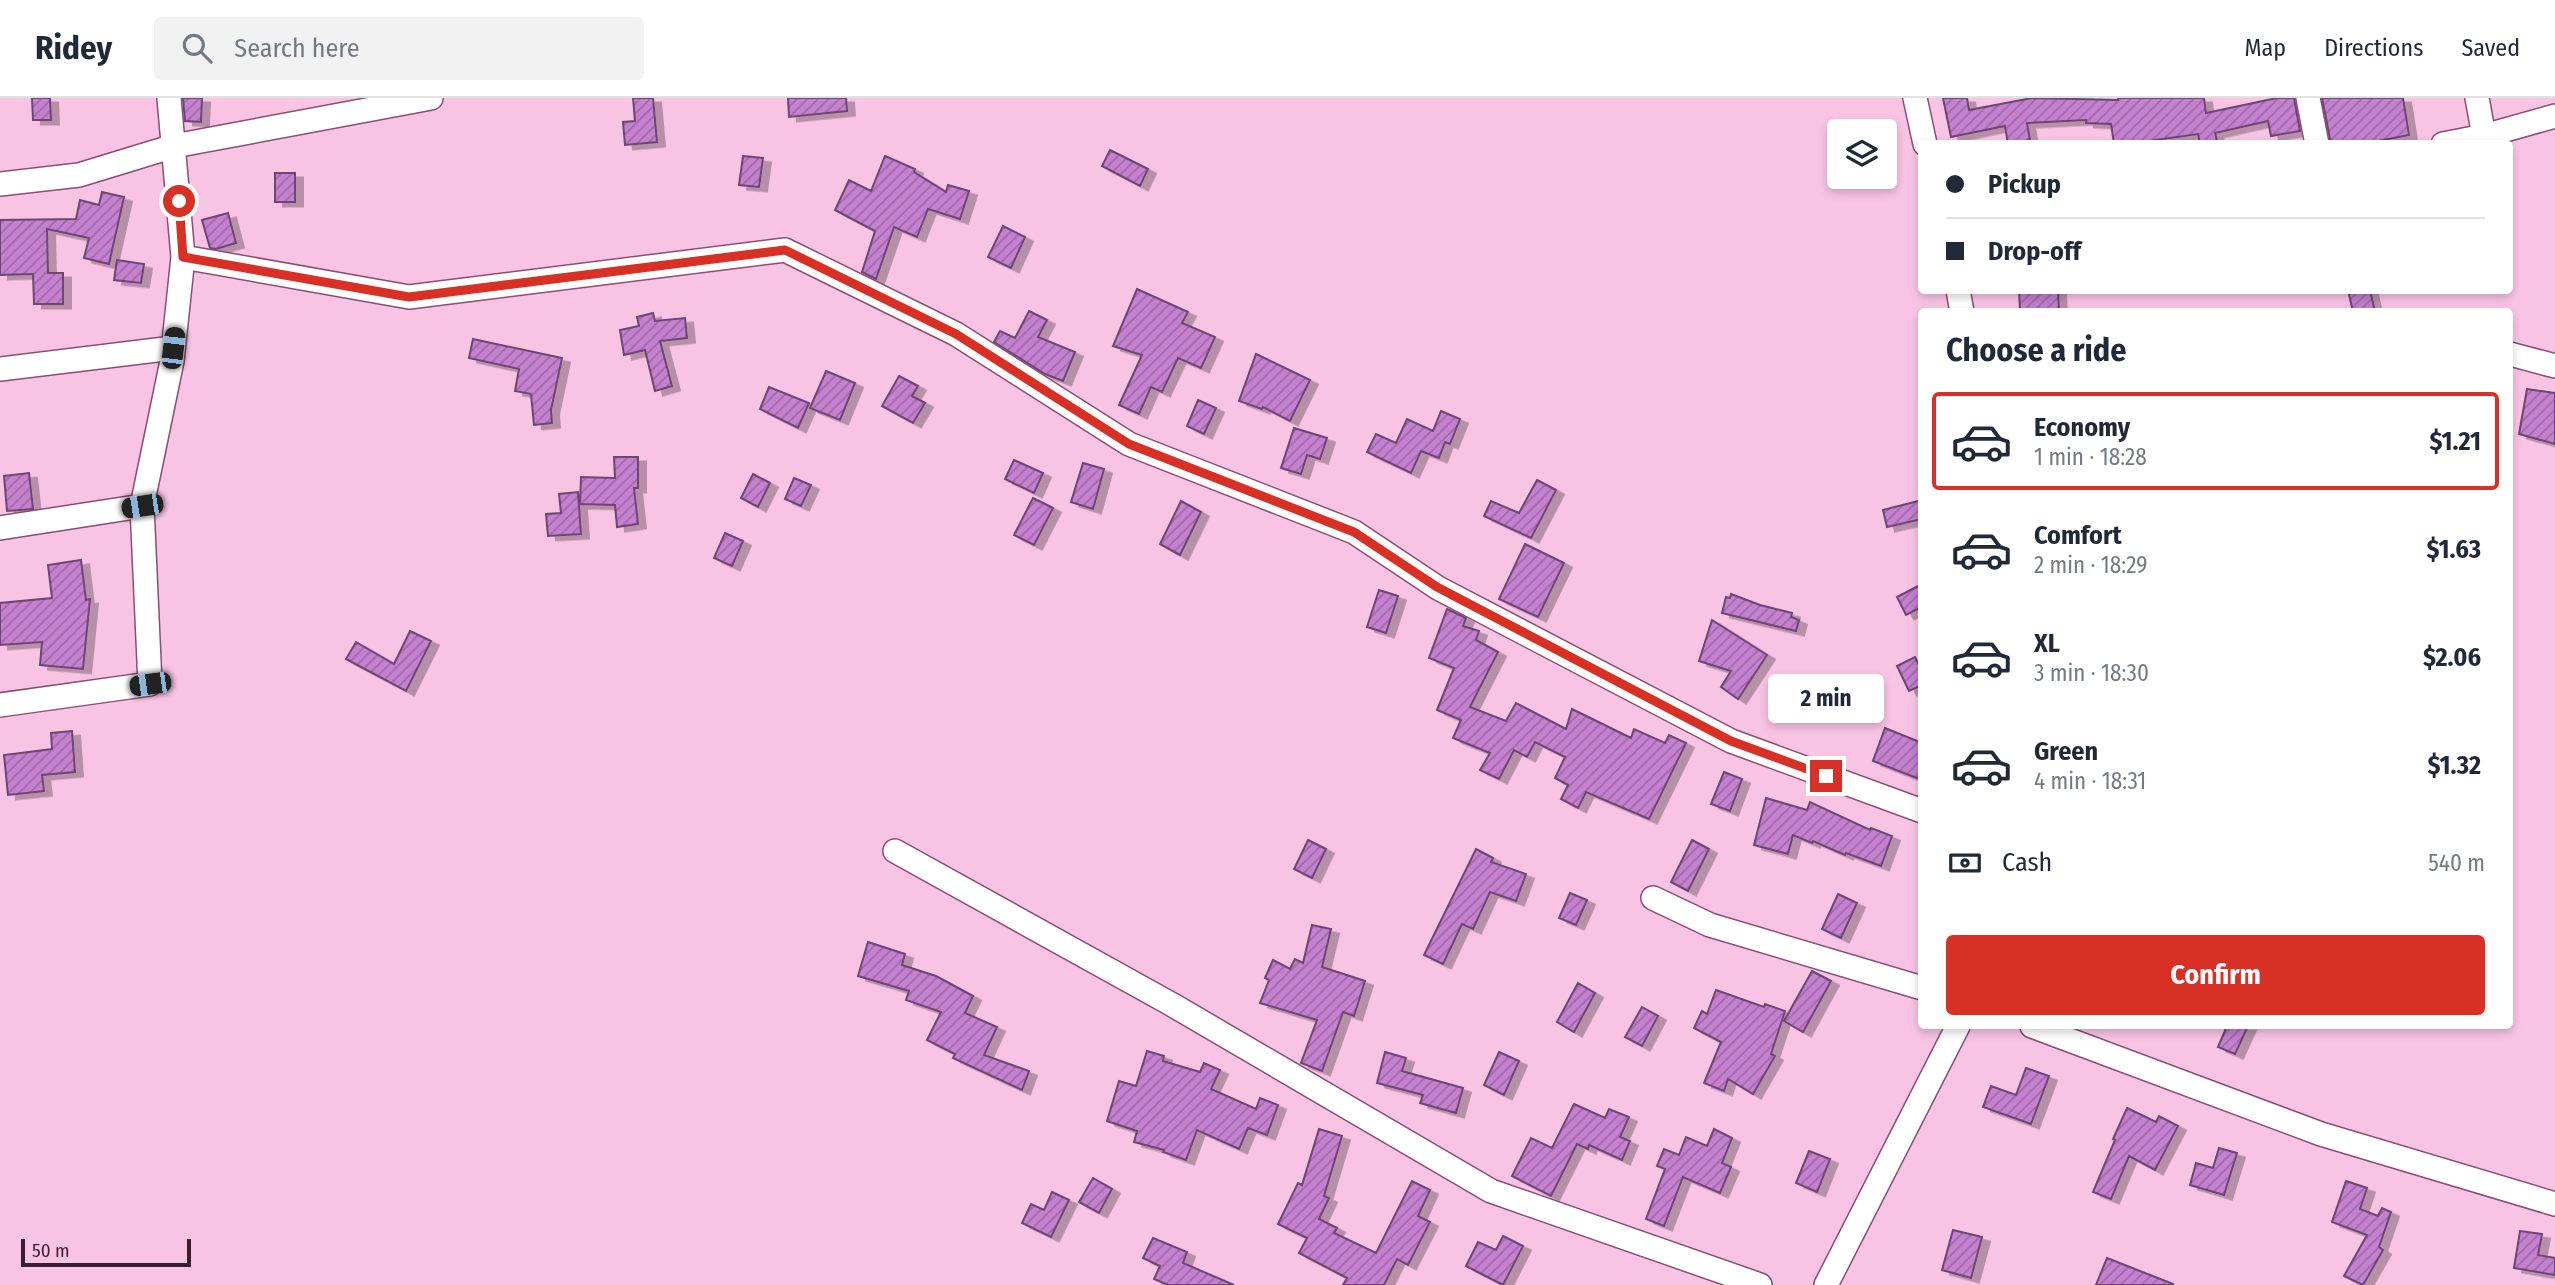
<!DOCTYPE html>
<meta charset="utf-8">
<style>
body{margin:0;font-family:"Fira Sans Condensed",sans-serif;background:#f2f2f3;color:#1f2937;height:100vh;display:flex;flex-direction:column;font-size:26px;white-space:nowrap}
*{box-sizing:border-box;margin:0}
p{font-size:23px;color:#747a83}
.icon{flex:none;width:38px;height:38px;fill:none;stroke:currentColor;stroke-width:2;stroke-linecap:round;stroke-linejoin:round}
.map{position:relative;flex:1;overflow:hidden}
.sheet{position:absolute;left:1918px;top:210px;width:595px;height:721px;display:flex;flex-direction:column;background:#fff;border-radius:7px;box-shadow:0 4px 10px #0003}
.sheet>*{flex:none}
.top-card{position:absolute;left:1918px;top:42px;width:595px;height:154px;border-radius:7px;box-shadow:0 4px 10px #0003;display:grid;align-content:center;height:154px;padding:0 28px;background:#fff}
.fabs{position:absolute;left:1827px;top:21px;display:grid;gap:14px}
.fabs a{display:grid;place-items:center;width:70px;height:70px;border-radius:7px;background:#fff;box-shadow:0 4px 10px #0003;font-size:35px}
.scale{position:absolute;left:21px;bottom:18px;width:170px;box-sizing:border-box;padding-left:7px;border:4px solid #381f2f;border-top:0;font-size:19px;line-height:24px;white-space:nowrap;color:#381f2f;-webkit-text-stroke:5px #f9c4e4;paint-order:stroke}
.end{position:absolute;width:32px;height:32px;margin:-16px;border:9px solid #d93025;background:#fff;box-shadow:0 0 0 4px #fff}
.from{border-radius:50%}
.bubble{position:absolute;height:49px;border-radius:7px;background:#fff;box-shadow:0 4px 10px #0003;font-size:23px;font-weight:700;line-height:49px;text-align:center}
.car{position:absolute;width:21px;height:42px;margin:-21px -10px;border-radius:9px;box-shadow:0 0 5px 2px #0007;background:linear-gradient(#222 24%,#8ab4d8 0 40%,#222 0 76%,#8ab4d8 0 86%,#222 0)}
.top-card b{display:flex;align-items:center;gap:24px;height:66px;font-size:26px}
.top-card b+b{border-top:2px solid #e0e1e3}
.top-card i{width:18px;height:18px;background:#1f2937}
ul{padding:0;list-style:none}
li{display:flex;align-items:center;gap:21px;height:98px;margin:0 14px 10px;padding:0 14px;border:4px solid transparent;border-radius:7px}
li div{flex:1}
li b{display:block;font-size:26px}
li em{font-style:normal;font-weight:700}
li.on{border-color:#d93025}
li>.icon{width:63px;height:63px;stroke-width:1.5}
h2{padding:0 28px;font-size:32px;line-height:84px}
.pay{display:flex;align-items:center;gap:18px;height:77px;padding:0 28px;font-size:26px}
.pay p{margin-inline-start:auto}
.button{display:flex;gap:14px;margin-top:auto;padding:14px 28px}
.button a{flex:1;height:80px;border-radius:7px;background:#d93025;color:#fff;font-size:28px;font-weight:700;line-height:80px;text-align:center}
header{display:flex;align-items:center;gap:42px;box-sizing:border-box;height:98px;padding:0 35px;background:#fff;border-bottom:2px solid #e0e1e3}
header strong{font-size:33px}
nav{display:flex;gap:38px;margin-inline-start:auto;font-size:24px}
.search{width:490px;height:63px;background:#f2f2f3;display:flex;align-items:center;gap:18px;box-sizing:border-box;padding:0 24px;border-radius:7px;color:#747a83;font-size:26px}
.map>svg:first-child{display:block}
.building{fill:url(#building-hatch);stroke:#6e4475;stroke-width:2;filter:url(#shadow)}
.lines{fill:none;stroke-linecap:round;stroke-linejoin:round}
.street-casing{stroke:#884e74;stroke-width:26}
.street{stroke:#fff;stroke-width:23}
.route{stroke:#d93025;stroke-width:9}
</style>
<header>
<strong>Ridey</strong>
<div class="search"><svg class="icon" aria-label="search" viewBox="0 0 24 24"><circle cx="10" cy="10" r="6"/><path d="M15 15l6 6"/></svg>Search here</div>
<nav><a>Map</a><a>Directions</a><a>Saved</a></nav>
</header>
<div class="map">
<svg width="2555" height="1187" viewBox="0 0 2555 1187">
<defs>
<pattern id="building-hatch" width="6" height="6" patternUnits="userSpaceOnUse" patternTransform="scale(1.75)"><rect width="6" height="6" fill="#c381cf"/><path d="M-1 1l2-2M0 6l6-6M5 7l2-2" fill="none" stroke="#9f69a8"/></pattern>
<filter id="shadow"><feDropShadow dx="8" dy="4.5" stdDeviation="0" flood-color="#0004"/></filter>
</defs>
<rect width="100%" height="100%" fill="#f9c4e4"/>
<path class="building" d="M32,0H50L51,22H33Z
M183,0H202L201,24L185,23Z
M633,0H653L657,44L625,47L623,24L635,23Z
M788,0H846L847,13L789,19Z
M1943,0H1967L1969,12L2032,0L2118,2V0H2204L2206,15L2277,0H2294L2300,33L2271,38L2268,23L2215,35L2218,46H2200L2198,36L2148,43L2149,46H2114L2111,26L2086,25V22L2027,25L2030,42L2008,46L2005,28L1951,39Z
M2322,0H2403L2409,37L2363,46H2331Z
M1110,52L1148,71L1140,88L1102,68Z
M743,58L763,60L759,89L739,87Z
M885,58L915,71L914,74L946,94L948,87L969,93L960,121L928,111L917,139L894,129L876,181L862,174L875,133L835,112L849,82L871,93Z
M275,75H295V104H275Z
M102,94L124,99L109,166L84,160L89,140L47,131L48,175H63V206H34L33,176L0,177V122L76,121L80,102L99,107Z
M228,115L236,145L216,151L210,150L202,122Z
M1003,128L1025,139L1011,170L988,159Z
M117,162L144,166L141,185L114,182Z
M1137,191L1188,214L1182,225L1215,239L1201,270L1178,260L1162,294L1151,289L1139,316L1119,307L1142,257L1113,248Z
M2019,192H2058L2059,214H2020Z
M2348,192H2370L2375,214H2353Z
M1029,213L1047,222L1038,239L1075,254L1063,283L1045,276L994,244L1000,233L1015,240Z
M653,215L655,223L685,220L687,240L660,243L672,288L655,293L645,252L624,257L620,232L639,228L637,219Z
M473,241L562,260L551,312L552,325L534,327L531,296L515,293L519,271L469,260Z
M1256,256L1310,282L1290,323L1263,309L1262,311L1239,303Z
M826,273L855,285L840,322L810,310Z
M899,278L918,288L912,298L925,305L913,325L882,308Z
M769,289L809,305L798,330L760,311Z
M2527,291L2555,295V346L2519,336Z
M1198,302L1216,310L1204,336L1187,328Z
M1441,313L1460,321L1450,346L1445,344L1439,360L1421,353L1411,375L1367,354L1376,336L1396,345L1407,321L1433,333Z
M1294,330L1327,340L1320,361L1307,357L1301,376L1281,370Z
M614,359H638V390H634L638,426L617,429L615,407L580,406L581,379L615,380Z
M1014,362L1043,375L1034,395L1005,381Z
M1083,365L1104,371L1093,411L1071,404Z
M29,375L33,411L7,413L4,378Z
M753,376L770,385L758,409L741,400Z
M794,380L811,387L801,408L785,401Z
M1537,382L1556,392L1531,440L1484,418L1491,403L1519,415Z
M578,394L581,436L548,438L546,416L561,415L559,396Z
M1033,400L1053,410L1034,447L1014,437Z
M1922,402V421L1887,429L1883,412Z
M1181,403L1201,414L1180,457L1160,446Z
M725,435L743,443L732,468L714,460Z
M1525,446L1564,465L1538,519L1499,501Z
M81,462L86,502L90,501L83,571L40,567L42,544L0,547V505L52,500L48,467Z
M1922,486V509L1906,517L1897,499Z
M1379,492L1398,498L1386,535L1367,529Z
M1731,496L1760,507L1792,515L1791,519L1799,522L1796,533L1722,515L1726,499L1730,500Z
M1447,511L1466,520L1463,528L1479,533L1476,542L1498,554L1470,609L1506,623L1516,605L1566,631L1572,611L1631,640L1634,631L1665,645L1669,637L1686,645L1649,721L1586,694L1578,710L1561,701L1568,687L1555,680L1565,659L1535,644L1527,659L1514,652L1499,681L1480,672L1490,655L1453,640L1461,622L1437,612L1454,570L1429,560Z
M1712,522L1767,557L1738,601L1721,589L1731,573L1699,563Z
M410,533L431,543L406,593L346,561L356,544L394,566Z
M1915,559L1922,573V587L1909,593L1897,568Z
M1885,630L1922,645V682L1873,663Z
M72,633L75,674L42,677L44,693L8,697L4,657L52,651L51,635Z
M1724,674L1742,681L1730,713L1711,706Z
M1766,700L1807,712L1810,704L1870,732L1871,730L1892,738L1881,768L1846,755L1845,757L1813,743L1812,745L1793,737L1788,756L1754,747Z
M1308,742L1326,751L1312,780L1294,771Z
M1692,742L1709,751L1688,793L1671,784Z
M1476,751L1493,760L1491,764L1526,776L1516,803L1490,794L1473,831L1462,826L1443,866L1424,857Z
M1570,795L1587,802L1576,827L1559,820Z
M1838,796L1857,805L1841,840L1822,831Z
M1312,827L1331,831L1322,869L1365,883L1354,918L1343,914L1322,973L1301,965L1317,922L1260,905L1269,882L1265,880L1273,862L1290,871L1295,861L1303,865Z
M868,844L905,856L902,867L936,878L973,898L965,915L997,929L984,957L1029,973L1022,992L953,960L955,956L927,942L941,914L906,902L909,893L858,878Z
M1812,873L1831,883L1803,934L1784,923Z
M1578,885L1595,895L1574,934L1557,924Z
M1716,892L1764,909L1765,906L1785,913L1771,956L1775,958L1753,996L1728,981L1724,993L1704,985L1721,944L1694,930L1702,913L1707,916Z
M1642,909L1658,918L1642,948L1625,939Z
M2227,928H2248L2235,956L2218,949Z
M1147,953L1164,958L1163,963L1200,974L1204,965L1220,972L1211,991L1256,1011L1260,1000L1278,1007L1267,1037L1248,1030L1239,1051L1197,1032L1186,1062L1163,1054L1164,1052L1134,1044L1137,1033L1107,1023L1119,983L1136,988Z
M1385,954L1406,960L1402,973L1463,990L1456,1015L1420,1005L1423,997L1377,985Z
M1499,954L1519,963L1504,997L1484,987Z
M2026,970L2049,978L2031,1026L1983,1009L1991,988L2016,997Z
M1574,1006L1605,1020L1609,1011L1629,1019L1620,1039L1630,1043L1622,1062L1589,1047L1588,1051L1577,1046L1551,1098L1512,1078L1531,1040L1552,1050Z
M2127,1010L2156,1024L2159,1018L2178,1028L2155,1072L2129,1058L2111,1101L2093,1094L2115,1042L2113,1041Z
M1319,1031L1342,1038L1324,1098L1329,1100L1319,1121L1337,1130L1334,1135L1376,1155L1412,1083L1430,1092L1418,1118L1430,1124L1408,1167L1397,1161L1384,1187H1343L1347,1180L1299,1155L1307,1140L1278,1126L1298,1085L1302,1087Z
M1714,1031L1732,1040L1722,1065L1731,1069L1720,1095L1683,1079L1664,1128L1646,1121L1665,1071L1657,1068L1664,1051L1679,1057L1686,1039L1707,1048Z
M2219,1050L2237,1055L2224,1097L2190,1087L2196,1065L2213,1070Z
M1809,1053L1830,1061L1817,1094L1796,1085Z
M1093,1080L1112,1091L1099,1115L1079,1104Z
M2346,1083L2367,1090L2360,1111L2378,1118L2382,1110L2391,1114L2379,1149L2383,1152L2363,1187L2344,1178L2367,1137L2332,1124Z
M1052,1094L1069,1102L1051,1139L1022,1125L1031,1106L1044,1112Z
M1953,1132L1982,1139L1971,1180L1942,1172Z
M2520,1133L2542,1136L2538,1157L2555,1160V1177L2514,1170Z
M1503,1138L1523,1148L1503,1187L1466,1168L1478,1144L1496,1152Z
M1153,1140L1187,1154L1183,1165L1234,1187H1168L1154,1181L1160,1168L1143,1160Z
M2107,1160L2173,1186V1187H2096Z"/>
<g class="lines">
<defs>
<path id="street" d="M169,0L183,159L409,199L785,152L956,236L1129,346L1354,434L1438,490L1731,643L1922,713
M1915,0L1925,46
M2308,0L2317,46
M2477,0L2484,38
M2443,46L2484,38L2555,18
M0,86L79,77L174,48L431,0
M1958,192L1962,214
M2510,256L2555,268
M0,271L173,250
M0,430L142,408
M0,607L150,586L142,408L172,263L183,159
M895,753L1171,906L1491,1093L1760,1187
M1653,800L1710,827L1922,890
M2032,928L2321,1036L2555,1106
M1826,1187L1958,928"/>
</defs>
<use href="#street" class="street-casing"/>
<use href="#street" class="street"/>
</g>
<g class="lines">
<path class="route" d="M179,103L183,159L409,199L785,152L956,236L1129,346L1354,434L1437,489L1731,643L1826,678"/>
</g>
</svg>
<div class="fabs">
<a><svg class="icon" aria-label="layers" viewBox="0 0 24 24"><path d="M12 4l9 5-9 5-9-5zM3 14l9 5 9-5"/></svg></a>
</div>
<div class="scale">50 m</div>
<i class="end from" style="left:179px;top:103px"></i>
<i class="end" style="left:1826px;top:678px"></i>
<div class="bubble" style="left:1768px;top:576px;width:116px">2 min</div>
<i class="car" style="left:173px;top:250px;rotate:7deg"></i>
<i class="car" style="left:142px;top:408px;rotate:261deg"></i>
<i class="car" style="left:150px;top:586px;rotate:262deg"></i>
<div class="top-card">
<b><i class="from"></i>Pickup</b>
<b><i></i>Drop-off</b>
</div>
<section class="sheet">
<h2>Choose a ride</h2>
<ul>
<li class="on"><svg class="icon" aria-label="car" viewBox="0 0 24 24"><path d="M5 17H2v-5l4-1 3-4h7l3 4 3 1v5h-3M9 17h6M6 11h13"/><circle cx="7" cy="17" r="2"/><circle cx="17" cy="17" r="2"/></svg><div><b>Economy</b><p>1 min · 18:28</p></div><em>$1.21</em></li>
<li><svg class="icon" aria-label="car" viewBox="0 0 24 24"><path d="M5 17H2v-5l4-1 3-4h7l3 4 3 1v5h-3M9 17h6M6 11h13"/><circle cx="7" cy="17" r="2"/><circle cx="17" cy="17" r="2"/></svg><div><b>Comfort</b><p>2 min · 18:29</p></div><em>$1.63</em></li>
<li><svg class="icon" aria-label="car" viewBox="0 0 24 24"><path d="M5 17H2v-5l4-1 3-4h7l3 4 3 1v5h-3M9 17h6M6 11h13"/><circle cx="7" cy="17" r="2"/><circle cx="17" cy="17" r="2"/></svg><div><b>XL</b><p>3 min · 18:30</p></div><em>$2.06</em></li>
<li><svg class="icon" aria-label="car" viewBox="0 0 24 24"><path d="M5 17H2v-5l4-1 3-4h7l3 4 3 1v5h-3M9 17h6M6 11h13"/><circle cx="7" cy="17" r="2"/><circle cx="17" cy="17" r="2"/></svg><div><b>Green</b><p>4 min · 18:31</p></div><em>$1.32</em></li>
</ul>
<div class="pay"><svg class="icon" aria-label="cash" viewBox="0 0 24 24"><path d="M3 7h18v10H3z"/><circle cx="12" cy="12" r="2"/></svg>Cash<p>540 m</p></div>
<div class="button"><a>Confirm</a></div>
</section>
</div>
